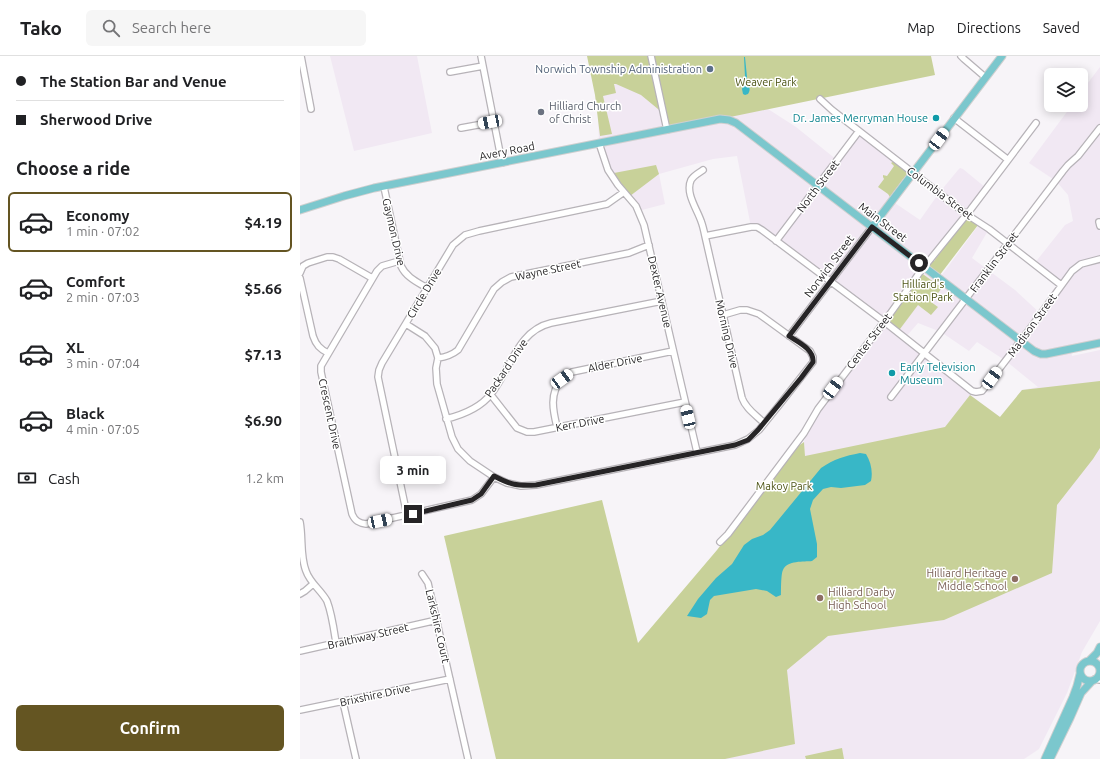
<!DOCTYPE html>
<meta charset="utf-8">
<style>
body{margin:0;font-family:Ubuntu,sans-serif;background:#f6f6f6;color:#202124;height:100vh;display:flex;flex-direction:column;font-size:15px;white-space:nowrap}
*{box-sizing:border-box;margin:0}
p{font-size:13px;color:#757577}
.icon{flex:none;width:22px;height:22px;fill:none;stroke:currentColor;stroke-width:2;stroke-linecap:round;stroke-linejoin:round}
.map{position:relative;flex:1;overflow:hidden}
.side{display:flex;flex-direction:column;background:#fff;width:300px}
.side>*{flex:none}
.guide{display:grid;align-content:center;height:88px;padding:0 16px;background:#fff}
.controls{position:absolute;left:744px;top:12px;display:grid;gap:8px}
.controls a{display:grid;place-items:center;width:44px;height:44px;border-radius:6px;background:#fff;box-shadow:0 2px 10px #0003;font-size:20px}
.end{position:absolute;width:18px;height:18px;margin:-9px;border:5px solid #262426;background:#fff;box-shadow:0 0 0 2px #fff}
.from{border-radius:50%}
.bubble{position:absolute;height:28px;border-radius:6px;background:#fff;box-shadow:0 2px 10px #0003;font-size:13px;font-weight:600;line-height:28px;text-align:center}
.car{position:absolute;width:12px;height:24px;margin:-12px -6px;border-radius:5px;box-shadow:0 0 3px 1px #0007;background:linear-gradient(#fff 24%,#345 0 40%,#fff 0 76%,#345 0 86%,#fff 0)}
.guide b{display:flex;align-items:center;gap:14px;height:38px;font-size:15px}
.guide b+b{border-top:1px solid #e0e0e0}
.guide i{width:10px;height:10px;background:#202124}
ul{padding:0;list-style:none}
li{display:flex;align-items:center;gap:12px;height:60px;margin:0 8px 6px;padding:0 8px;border:2px solid transparent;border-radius:6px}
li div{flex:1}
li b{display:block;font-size:15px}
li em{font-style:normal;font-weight:600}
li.selected{border-color:#645522}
li>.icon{width:36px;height:36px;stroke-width:1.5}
h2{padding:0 16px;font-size:18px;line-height:48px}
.pay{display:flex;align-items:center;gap:10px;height:44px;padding:0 16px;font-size:15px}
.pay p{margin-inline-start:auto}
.button{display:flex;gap:8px;margin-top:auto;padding:8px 16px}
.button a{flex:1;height:46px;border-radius:6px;background:#645522;color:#fff;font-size:16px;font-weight:600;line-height:46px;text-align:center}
header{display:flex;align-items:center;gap:24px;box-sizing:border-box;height:56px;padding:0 20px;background:#fff;border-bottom:1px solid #e0e0e0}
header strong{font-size:19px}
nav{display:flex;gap:22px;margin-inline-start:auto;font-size:14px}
.search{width:280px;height:36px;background:#f6f6f6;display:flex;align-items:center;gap:10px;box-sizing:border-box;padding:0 14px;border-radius:6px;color:#757577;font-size:15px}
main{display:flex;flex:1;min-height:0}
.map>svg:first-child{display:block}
.built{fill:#f1e8f3;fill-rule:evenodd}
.green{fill:#c8d199}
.water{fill:#38b7c7}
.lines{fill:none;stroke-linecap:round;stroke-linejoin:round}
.minor-casing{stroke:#b7b3b8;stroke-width:8}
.major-casing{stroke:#cfcfcf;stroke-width:9}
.minor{stroke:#fff;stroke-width:5.5}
.major{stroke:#7bc7cd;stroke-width:7}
.route{stroke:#262426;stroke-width:5}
.service-dot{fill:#5c6f8a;stroke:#fff;stroke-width:1.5}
.worship-dot{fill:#6b7280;stroke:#fff;stroke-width:1.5}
.culture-dot{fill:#0f9aa8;stroke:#fff;stroke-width:1.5}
.education-dot{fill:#8d6e63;stroke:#fff;stroke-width:1.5}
.labels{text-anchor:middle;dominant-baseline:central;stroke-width:3;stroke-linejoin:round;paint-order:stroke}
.service-label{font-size:11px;fill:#4e5e75;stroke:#fff;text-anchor:end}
.park-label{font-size:11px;fill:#4e5517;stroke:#fff}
.worship-label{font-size:11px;fill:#5b616d;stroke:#fff;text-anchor:start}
.culture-label{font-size:11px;fill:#0d838f;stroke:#fff;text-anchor:end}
.street-label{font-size:11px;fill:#262426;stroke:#fff}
.education-label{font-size:11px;fill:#785e54;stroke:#fff;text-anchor:end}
</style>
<header>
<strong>Tako</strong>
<div class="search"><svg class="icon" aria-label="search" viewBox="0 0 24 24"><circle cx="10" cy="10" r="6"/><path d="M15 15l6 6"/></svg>Search here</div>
<nav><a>Map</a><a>Directions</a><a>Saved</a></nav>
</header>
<main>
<section class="side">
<div class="guide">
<b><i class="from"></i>The Station Bar and Venue</b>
<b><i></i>Sherwood Drive</b>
</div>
<h2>Choose a ride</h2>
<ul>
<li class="selected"><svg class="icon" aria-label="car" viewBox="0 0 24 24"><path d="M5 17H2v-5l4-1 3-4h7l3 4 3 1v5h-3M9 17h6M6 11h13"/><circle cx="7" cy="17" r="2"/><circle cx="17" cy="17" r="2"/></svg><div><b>Economy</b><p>1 min · 07:02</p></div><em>$4.19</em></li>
<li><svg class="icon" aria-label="car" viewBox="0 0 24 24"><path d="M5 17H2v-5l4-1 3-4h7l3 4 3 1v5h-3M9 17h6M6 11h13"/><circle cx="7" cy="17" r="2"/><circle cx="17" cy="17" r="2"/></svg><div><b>Comfort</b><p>2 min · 07:03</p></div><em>$5.66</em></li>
<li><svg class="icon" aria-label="car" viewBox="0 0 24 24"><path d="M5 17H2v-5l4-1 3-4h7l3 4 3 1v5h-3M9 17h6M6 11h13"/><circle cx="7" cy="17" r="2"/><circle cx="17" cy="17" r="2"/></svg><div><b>XL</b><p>3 min · 07:04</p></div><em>$7.13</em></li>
<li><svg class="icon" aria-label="car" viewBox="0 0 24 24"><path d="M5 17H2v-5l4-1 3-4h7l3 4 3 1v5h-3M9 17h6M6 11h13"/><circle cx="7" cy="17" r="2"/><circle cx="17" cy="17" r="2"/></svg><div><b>Black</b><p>4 min · 07:05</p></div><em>$6.90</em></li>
</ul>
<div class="pay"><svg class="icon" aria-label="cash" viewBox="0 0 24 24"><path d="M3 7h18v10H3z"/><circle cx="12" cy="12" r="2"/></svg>Cash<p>1.2 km</p></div>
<div class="button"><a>Confirm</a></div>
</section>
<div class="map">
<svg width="800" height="703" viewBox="0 0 800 703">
<rect width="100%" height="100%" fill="#f7f4f8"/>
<path class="built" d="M30,0H117L132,77L54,95Z
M800,11V285L770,291L772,300L800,294V565L782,596L767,637L739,693L724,703H272L505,400L504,386L507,373L584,266L462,174L451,171L437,100L413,103L359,118L365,148L338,155L308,114L299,87L297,33L316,28L468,53L496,71L537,104L559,75L613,117L592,145L620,164L639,137L658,114L660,112L663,113L686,132L624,211L637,221L642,219L680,167L689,173L672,202L715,234L741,258L761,229L734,208L765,169L773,165L768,139L756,125L729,107L772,49H781V36ZM618,267L641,276L669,295L677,286L706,305L738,331L722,334L700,361L670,339L676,336L605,282Z"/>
<path class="green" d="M287,0H631L635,19L367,74L364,58L341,39L316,28H314L316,37L303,40L312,78L300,80L295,39Z
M594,105L608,116V119L605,124L603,123L592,138L593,140L590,141L588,138L578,131L584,123L583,121V119L587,120L594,110L591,107Z
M356,109L359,118L330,140L314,117Z
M666,161L678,169L639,220L629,211V209L632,205H634L646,189V187H647L650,184V181Z
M620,216L642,232L631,246L638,251L631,259L618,249L597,277L586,267Z
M800,325V392L793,403L757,449L752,517L644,564L528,580L487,614L495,688L425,703H196L144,480L302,444L338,587L417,494L494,393L504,386L505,400L645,371L670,339L700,361L722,334Z
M542,692L544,703H506L505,700Z"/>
<path class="water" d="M444,1H445L447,21V23L450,24V25L448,26C449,30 451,34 448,38L445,39L443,38L442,33L445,24L443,22V21H445Z
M560,397L566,398C571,406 573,416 571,425L565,429L541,432L531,431L523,433L513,444L510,453L517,488V501L512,505C504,506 487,504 483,514C481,517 481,534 481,539L476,541L467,535L456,533L414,540L410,544L407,558L401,562L387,560L398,543L416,522L432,508L444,489L452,483L463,479L470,474L521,412C534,403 545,400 560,397Z"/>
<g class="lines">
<defs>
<path id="minor" d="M1,0L11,53
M181,0L202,107
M351,0L367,74
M661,0L664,3L685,21
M150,16L183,10
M520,43L532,54L559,75L666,158L689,173L761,229
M654,62L707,103
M161,72L194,66
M299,87L308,114L318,129L336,150L344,169L397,396
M403,114C399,117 394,119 391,124C385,137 397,153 401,165C403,170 404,175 405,180L442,342C446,353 456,359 464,367
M84,131L101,210C106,221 117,226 127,232
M799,166L800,170
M405,180L451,171H457L462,174L586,267L672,335L676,336L682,335L690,325L726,278L772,215L781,208L800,203
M476,185L559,75
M99,205L82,210L77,215L21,310V316L52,458C55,465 59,467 66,468L172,444L181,438L194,421
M0,217L3,210L8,207L27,201H33L39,203L72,222
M0,222L13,280C16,289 20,293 28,297
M106,268L125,280L135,292L138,302L136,312L137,328L152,381L158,393L170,405L194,421L207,427L221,430L236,429L435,389L448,383L459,374L480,348L513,306V301L510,295L459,258L447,254H440L423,259
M489,280L572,171
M138,302C146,301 152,299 158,294L194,233L202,226L211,221L329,197L349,189
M191,339L217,372L227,376H234L385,346
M591,341L763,115L768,109L778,100L800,72
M146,363C162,359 181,351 191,338C211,313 217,275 251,267L362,245
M257,371C253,355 249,337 262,323C265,320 269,318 272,316L373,295
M107,459L78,321L79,314L82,307L153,189L165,179L179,175L307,148L324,136
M0,466C3,482 0,500 6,515C10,527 21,534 27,545C32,558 34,574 36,587
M420,486L428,478L504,377L518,353L587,262L620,216L671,153L736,67
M122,518L128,527L168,703
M0,538L5,535L13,528
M0,595L137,564
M795,623L800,624
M43,646L56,703
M0,654L150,623"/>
<path id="major" d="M0,154L44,140L74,132L420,63L429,64L436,67L734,295L741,298H746L800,287
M572,171L702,0
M780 615a10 10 0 1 1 20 0a10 10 0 1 1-20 0Z
M789,605L797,597L800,591
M745,703L773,641L777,630L780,618
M750,703L770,662L781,637L792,625"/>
</defs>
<use href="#minor" class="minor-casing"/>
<use href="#major" class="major-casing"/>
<use href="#minor" class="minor"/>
<use href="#major" class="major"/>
</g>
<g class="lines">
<path class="route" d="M113,458L172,444L181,438L194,420C211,429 217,430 236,429L435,389L448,384L458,374L501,322L513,306C514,293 498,286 489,280L572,171L619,207"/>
</g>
<circle class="service-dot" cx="410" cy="13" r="4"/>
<circle class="worship-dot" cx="241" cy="56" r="4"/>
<g class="culture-dot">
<circle cx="636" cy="62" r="4"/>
<circle cx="592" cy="317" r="4"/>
</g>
<g class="education-dot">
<circle cx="715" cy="523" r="4"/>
<circle cx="520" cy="542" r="4"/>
</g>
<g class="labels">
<g class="service-label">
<text x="402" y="13">Norwich Township Administration</text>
</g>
<g class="park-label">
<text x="466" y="26">Weaver Park</text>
<text x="623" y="228">Hilliard's<tspan x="623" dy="13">Station Park</tspan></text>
<text x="484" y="430">Makoy Park</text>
</g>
<g class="worship-label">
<text x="249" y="50">Hilliard Church<tspan x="249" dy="13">of Christ</tspan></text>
</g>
<g class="culture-label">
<text x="628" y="62">Dr. James Merryman House</text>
<text x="600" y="311" text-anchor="start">Early Television<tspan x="600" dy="13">Museum</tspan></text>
</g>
<g class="street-label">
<text transform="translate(207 95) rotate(-11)">Avery Road</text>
<text transform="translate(518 130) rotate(-53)">North Street</text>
<text transform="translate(640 137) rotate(37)">Columbia Street</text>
<text transform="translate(583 166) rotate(37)">Main Street</text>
<text transform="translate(94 176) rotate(77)">Gaymon Drive</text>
<text transform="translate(694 206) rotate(-53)">Franklin Street</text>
<text transform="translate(529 210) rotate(-53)">Norwich Street</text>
<text transform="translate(248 214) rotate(-12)">Wayne Street</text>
<text transform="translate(360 236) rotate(77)">Dexter Avenue</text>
<text transform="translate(124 237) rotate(-59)">Circle Drive</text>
<text transform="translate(732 269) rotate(-54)">Madison Street</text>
<text transform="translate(427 278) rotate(77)">Morning Drive</text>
<text transform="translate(569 285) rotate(-53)">Center Street</text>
<text transform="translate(315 307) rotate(-11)">Alder Drive</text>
<text transform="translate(206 312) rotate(-56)">Packard Drive</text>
<text transform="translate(30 358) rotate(78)">Crescent Drive</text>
<text transform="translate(280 367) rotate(-11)">Kerr Drive</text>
<text transform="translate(138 570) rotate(77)">Larkshire Court</text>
<text transform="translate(68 580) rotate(-13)">Braithway Street</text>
<text transform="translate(75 639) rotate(-12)">Brixshire Drive</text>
</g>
<g class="education-label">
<text x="707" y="517">Hilliard Heritage<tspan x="707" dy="13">Middle School</tspan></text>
<text x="528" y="536" text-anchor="start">Hilliard Darby<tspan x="528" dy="13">High School</tspan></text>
</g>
</g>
</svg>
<div class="controls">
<a><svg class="icon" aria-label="layers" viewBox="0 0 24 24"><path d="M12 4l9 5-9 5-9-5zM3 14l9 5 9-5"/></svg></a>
</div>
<i class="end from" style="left:619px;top:207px"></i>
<i class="end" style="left:113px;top:458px"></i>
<div class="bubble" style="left:80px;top:400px;width:66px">3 min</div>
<i class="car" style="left:190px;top:66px;rotate:259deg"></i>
<i class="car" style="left:639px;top:83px;rotate:37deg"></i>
<i class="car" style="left:692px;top:322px;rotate:37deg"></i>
<i class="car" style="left:262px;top:323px;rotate:54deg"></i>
<i class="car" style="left:533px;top:332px;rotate:37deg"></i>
<i class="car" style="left:388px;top:361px;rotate:347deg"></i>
<i class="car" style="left:80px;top:465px;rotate:78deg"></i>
</div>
</main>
